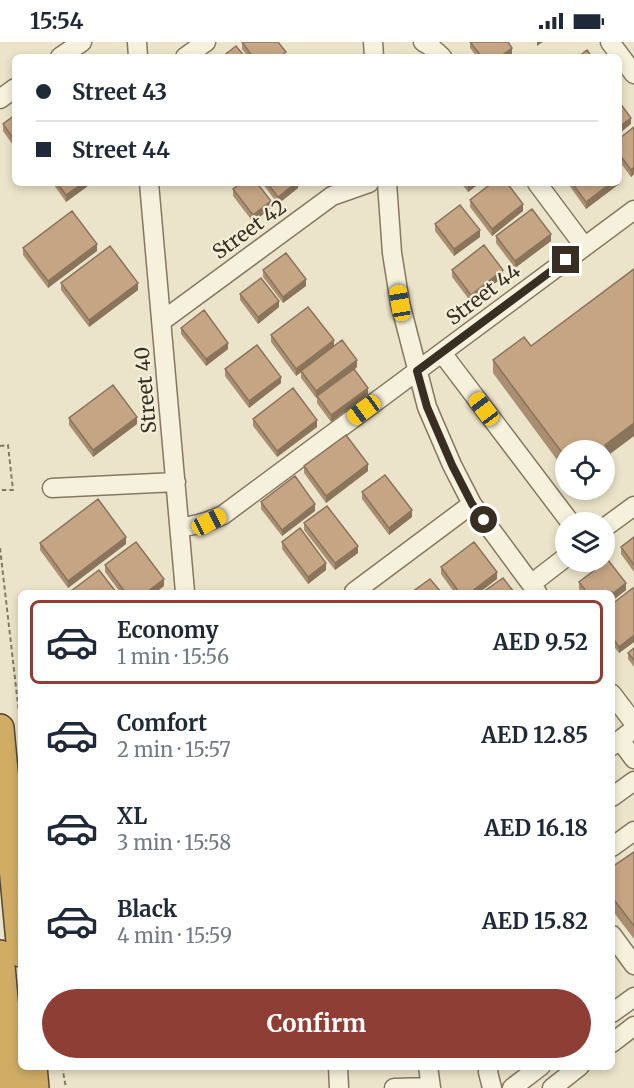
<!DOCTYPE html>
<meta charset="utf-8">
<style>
body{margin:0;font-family:Merriweather,serif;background:#f2f2f3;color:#1f2937;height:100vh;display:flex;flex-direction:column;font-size:22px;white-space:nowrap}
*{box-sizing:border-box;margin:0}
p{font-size:20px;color:#747a83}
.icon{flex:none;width:33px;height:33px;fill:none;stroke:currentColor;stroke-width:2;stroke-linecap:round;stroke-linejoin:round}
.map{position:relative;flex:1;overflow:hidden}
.sheet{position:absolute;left:18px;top:548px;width:597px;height:480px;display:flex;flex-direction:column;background:#fff;border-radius:9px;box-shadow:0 3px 9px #0003}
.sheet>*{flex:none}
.top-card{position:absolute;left:12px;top:12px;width:610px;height:132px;border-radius:9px;box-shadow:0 3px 9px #0003;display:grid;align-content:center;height:132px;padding:0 24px;background:#fff}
.tools{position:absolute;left:555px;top:398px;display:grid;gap:12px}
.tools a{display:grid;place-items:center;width:60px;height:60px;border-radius:50%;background:#fff;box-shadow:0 3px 9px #0003;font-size:30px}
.end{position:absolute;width:27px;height:27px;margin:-14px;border:8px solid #382f22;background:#fff;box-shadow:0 0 0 3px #fff}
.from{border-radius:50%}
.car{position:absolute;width:18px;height:36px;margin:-18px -9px;border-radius:8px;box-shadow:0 0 4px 2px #0007;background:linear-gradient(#f5c518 24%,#345 0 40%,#f5c518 0 76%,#345 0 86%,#f5c518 0)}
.top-card b{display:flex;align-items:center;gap:21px;height:57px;font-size:22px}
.top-card b+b{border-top:2px solid #e0e1e3}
.top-card i{width:15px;height:15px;background:#1f2937}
ul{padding:10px 0 0;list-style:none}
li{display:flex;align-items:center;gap:18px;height:84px;margin:0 12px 9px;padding:0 12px;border:3px solid transparent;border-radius:9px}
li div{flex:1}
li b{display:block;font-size:22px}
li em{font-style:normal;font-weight:700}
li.current{border-color:#8f3e36}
li>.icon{width:54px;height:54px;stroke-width:1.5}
.primary-button{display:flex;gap:12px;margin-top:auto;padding:12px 24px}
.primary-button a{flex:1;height:69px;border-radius:36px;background:#8f3e36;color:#fff;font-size:24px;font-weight:700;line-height:69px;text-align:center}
.status{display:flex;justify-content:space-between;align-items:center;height:42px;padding:0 30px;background:#fff;direction:ltr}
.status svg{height:16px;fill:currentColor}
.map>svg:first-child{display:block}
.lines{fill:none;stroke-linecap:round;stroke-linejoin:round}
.minor-casing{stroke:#867860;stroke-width:21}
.highway-casing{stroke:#544634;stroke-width:30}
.path{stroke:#867860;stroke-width:2;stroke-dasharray:4.5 3;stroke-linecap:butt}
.minor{stroke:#f6f1dd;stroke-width:18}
.highway{stroke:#d0ac65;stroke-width:27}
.wall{fill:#a98e72}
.shaded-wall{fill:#8a745c}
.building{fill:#c5a584;stroke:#8a745c;stroke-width:1.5}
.route{stroke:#382f22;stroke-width:8}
.labels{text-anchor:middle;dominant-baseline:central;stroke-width:4.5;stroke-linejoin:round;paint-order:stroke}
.street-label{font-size:20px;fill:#382f22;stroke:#f3eed9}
</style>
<div class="status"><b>15:54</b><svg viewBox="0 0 49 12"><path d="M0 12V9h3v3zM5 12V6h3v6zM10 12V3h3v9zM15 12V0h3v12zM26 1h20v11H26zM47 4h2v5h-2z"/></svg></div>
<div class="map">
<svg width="634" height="1046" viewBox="0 0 634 1046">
<rect width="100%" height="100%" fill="#ebe4ca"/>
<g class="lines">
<defs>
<path id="minor" d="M137,0L138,15
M373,0L374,15
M423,0L430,4L442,15
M610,0L634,32
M60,15L82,0
M185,15L206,0
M0,57L15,46
M149,141L185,550
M387,141L392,211L400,261L427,365L452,423L472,462L537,550
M537,141L584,204
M162,279L332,154L369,141
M442,311L570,480
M52,446L176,440
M180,485C196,484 208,480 223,473L634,168
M604,486L634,464
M531,542L566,515
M354,550L472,462
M612,652L634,681
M620,698L634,717
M612,704L634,687
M612,755L634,739
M612,805L634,789
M612,893L634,923
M612,971L634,955
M612,1001L634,984
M338,1024L339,1046
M428,1024L431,1046
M489,1024L488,1030L492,1046
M394,1046L431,1045
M512,1046L541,1024
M552,1046L580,1024"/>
<path id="highway" d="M0,686L21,911
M0,912L12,1046
M33,1024L35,1046"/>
</defs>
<use href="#minor" class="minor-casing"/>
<use href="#highway" class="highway-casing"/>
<path class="path" d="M0,404L8,403L13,448H0
M0,506L20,680
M62,1024L66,1046"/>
<use href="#minor" class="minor"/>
<use href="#highway" class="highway"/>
</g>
<path class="wall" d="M242,0L286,15H248L242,7Z
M470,0H508L512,12L509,15H477L470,6Z
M15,73V106L3,89V82Z
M634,85V132L631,135L620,120V96Z
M54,141H92L66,160L54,143Z
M262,141H298V146L278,162Z
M461,141H480L468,150Z
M569,141H619V142L586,167L569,143Z
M233,147L271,166L253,180L233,154Z
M470,158L523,169L492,194L470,165Z
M435,182L480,195L454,214L435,189Z
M496,194L551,199L515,226L496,201Z
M23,206L97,209L48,246L23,213Z
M263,228L306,244L283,261L263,235Z
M452,228L503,235L471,260L452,235Z
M61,241L138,248L89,285L61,248Z
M240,252L279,265L258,282L240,258Z
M181,286L228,307L206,324L181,292Z
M271,293L334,305L357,325L354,328L368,352L331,380L317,361V355L316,356L301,336V330L296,334L271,300Z
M493,318L610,412V425L566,408V430L493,331Z
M225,327L281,341L249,366L225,334Z
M69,376L137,382L93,415L69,383Z
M253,377L317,385L277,415L253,384Z
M304,424L368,429L326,461L304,431Z
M362,450L412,475L389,493L362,457Z
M261,460L315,469L282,494L261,467Z
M304,481L358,511L335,528L304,488Z
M634,495V530L621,512V505Z
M282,500L326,528L308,542L282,507Z
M40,501L126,502L68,546L40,508Z
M105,523L164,544L156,550H120L105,530Z
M441,525L497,537L480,550H454L441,532Z
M579,540L626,548L612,559V550H581L579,547Z
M634,548V600L619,611L612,602V562Z
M634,606V625L628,617V611Z
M634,810V897L612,868V825Z"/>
<path class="shaded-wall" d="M537,0H543L537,4Z
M512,6V12L509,15H500Z
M631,76V82L620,91V84Z
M634,125V132L631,135V128Z
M83,141H92L66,160V153Z
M296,141H298V146L278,162V155Z
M472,141H480L468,150V144Z
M611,141H619V142L586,167V160Z
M271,159V166L253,180V173Z
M523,162V169L492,194V187Z
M480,188V195L454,214V207Z
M551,192V199L515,226V219Z
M97,202V209L48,246V239Z
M503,228V235L471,260V253Z
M306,237V244L283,261V255Z
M138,241V248L89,285V278Z
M279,259V265L258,282V275Z
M334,298V305L296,334V327Z
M228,301V307L206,324V317Z
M357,318V325L316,356V349Z
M281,335V341L249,366V359Z
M368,346V352L331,380V373Z
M137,375V382L93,415V408Z
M317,378V385L277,415V409Z
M634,381V394L610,412V425L604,429L605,403Z
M368,422V429L326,461V454Z
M315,462V469L282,494V488Z
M412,468V475L389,493V486Z
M126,495V502L68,546V539Z
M358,504V511L335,528V521Z
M326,521V528L308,542V535Z
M497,530V537L480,550H471Z
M164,537V544L156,550H147Z
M626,541V548L612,559V552Z
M634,593V600L619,611V605Z"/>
<path class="building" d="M242,0H278L286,10L280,15H253Z
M470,0H508L512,6L500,15H482Z
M236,4L245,15H222Z
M587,8L592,15H578Z
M620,61L631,76L620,84Z
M15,73V99L3,82Z
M634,85V125L631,128L620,113V96Z
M57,141H83L66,153Z
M241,141H257L271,159L253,173L233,147Z
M267,141H296L278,155Z
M492,141H507L523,162L492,187L470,158Z
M572,141H611L586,160Z
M460,163L480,188L454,207L435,182Z
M532,167L551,192L515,219L496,194Z
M72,169L97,202L48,239L23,206Z
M484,203L503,228L471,253L452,228Z
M110,204L138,241L89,278L61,241Z
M286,211L306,237L283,255L263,228Z
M634,227V381L605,403L610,412L604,416V408H566V416L493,318L524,295L531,304Z
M261,236L279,259L258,275L240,252Z
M308,265L334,298L296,327L271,293Z
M204,268L228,301L206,317L181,286Z
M342,298L357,318L316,349L301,329Z
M257,303L281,335L249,359L225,327Z
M354,327L368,346L331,373L317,354Z
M113,343L137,375L93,408L69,376Z
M293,346L317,378L277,409L253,377Z
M346,393L368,422L326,454L304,424Z
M385,433L412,468L389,486L362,450Z
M295,434L315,462L282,488L261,460Z
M98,457L126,495L68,539L40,501Z
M327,464L358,504L335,521L304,481Z
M300,486L326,521L308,535L282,500Z
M634,495V523L621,505Z
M136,500L164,537L147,550H125L105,523Z
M474,500L497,530L471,550H459L441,525Z
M608,518L626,541L612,552V550H587L579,540Z
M99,528L116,550H72L71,549Z
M503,536L514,550H483Z
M430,537L441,550H412Z
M633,546L634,548V593L619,605L612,595V562Z
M634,606V618L628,611Z
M634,810V884L612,855V825Z"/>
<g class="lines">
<path class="route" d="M484,478L472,462L452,423L427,365L417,329L566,218"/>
</g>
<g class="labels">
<g class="street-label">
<text transform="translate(249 187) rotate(-36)">Street 42</text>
<text transform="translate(483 252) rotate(-37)">Street 44</text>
<text transform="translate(145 348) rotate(-95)">Street 40</text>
</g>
</g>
</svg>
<div class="tools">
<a><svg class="icon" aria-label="locate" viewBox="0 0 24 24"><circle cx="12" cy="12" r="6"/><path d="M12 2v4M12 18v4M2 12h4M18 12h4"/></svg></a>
<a><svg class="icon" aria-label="layers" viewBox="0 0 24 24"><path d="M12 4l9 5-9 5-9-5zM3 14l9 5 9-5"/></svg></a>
</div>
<i class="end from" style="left:484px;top:478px"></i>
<i class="end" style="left:566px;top:218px"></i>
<i class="car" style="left:400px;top:261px;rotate:351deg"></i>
<i class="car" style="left:484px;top:367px;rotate:323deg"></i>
<i class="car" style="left:364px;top:368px;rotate:234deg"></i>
<i class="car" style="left:209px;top:480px;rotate:63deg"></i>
<div class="top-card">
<b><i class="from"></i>Street 43</b>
<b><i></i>Street 44</b>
</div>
<section class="sheet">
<ul>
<li class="current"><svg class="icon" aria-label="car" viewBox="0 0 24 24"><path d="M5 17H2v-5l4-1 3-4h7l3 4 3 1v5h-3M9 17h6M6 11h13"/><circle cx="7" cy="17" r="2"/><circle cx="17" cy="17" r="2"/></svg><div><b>Economy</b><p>1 min · 15:56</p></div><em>AED 9.52</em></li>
<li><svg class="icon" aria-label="car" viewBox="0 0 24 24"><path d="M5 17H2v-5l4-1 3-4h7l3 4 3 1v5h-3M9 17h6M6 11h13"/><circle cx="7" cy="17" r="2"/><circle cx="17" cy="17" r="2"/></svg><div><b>Comfort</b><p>2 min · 15:57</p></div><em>AED 12.85</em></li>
<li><svg class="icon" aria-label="car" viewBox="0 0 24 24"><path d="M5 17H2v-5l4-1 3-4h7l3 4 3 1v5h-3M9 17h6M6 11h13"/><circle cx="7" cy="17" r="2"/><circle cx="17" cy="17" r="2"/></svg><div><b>XL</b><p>3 min · 15:58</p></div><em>AED 16.18</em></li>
<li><svg class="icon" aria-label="car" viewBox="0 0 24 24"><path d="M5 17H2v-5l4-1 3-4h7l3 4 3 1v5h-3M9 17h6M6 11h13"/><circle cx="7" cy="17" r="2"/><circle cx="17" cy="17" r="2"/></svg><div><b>Black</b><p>4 min · 15:59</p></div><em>AED 15.82</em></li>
</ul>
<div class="primary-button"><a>Confirm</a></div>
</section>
</div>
